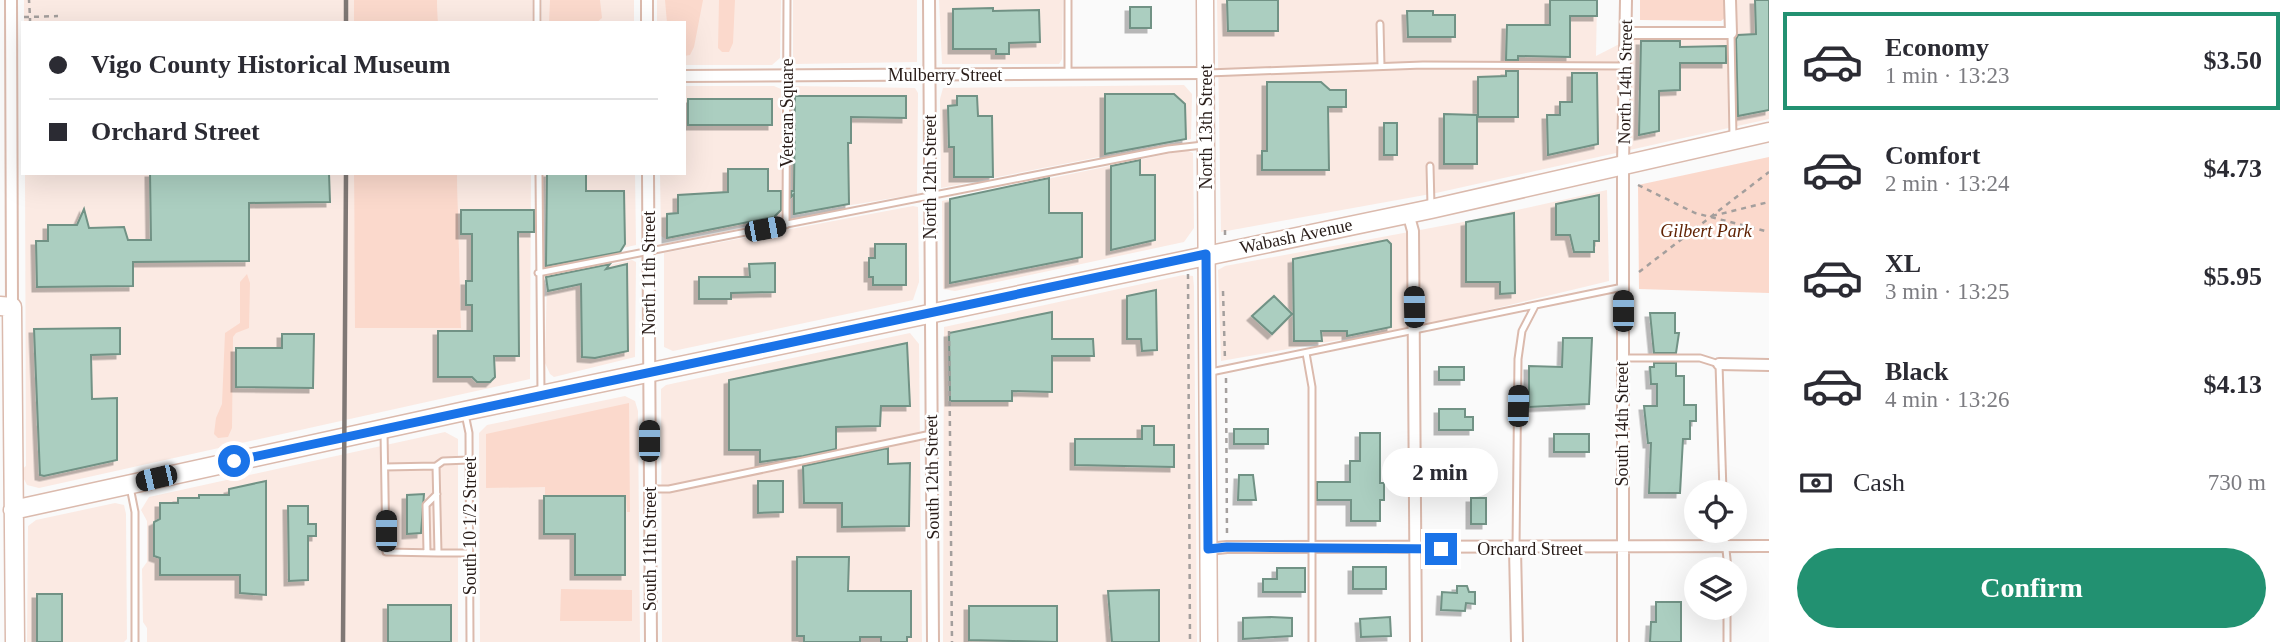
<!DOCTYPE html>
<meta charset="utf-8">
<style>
body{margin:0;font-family:"Times New Roman",serif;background:#f7f7f7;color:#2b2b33;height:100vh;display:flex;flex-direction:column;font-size:26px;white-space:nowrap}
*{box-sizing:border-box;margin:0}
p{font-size:23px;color:#7c7c81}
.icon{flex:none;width:38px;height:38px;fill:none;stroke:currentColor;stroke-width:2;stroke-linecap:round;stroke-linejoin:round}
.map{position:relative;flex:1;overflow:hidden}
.panel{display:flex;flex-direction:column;background:#fff;width:525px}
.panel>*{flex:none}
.banner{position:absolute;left:21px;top:21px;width:665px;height:154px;border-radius:0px;box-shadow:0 7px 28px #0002;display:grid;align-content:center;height:154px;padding:0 28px;background:#fff}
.tools{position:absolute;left:1684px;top:480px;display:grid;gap:14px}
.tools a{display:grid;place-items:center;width:63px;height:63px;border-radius:50%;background:#fff;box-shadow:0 7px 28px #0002;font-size:35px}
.end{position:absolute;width:32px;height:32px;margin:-16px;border:9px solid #1a73e8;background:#fff;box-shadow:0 0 0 4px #fff}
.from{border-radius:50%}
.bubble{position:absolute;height:49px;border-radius:24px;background:#fff;box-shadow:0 7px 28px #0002;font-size:23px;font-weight:600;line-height:49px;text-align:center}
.car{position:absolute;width:21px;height:42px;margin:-21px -10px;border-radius:9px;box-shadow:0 0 5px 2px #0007;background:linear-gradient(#222 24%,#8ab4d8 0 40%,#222 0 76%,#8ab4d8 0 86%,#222 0)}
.banner b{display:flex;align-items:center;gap:24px;height:66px;font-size:26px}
.banner b+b{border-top:2px solid #e1e1e2}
.banner i{width:18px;height:18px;background:#2b2b33}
ul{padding:12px 0 0;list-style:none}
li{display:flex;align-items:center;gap:21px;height:98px;margin:0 14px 10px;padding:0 14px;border:4px solid transparent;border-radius:0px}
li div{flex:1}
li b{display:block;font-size:26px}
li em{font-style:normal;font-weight:600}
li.active{border-color:#229171}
li>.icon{width:63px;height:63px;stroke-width:1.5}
.pay{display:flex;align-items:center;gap:18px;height:77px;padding:0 28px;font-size:26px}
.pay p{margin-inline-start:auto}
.primary-button{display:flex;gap:14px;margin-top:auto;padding:14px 28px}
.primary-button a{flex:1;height:80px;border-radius:42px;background:#229171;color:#fff;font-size:28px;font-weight:600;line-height:80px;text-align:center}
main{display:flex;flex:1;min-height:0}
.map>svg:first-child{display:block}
.built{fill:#fbeae3}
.green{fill:#fbd9cc}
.building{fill:#abcec0;stroke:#719285;stroke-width:2;filter:url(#shadow)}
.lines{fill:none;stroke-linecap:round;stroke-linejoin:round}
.lane-casing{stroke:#dbbaad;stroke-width:9}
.street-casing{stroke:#dbbaad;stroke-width:14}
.secondary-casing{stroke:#dbbaad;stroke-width:19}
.primary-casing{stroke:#dbbaad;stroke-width:21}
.path{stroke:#a49f9d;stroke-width:2.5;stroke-dasharray:5 5;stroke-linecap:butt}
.lane{stroke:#fff;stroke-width:5}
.street{stroke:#fff;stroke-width:10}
.secondary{stroke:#fff;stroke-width:16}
.primary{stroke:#fff;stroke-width:18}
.rail{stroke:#7f7875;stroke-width:4.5}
.route{stroke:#1a73e8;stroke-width:9}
.labels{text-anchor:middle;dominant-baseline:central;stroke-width:5;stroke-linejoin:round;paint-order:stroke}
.street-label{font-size:18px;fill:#291d19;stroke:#fff}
.park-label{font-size:18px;font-style:italic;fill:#602203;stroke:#fff}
</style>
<main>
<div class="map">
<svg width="1769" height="642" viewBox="0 0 1769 642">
<defs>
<filter id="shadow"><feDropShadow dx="-4.5" dy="4.5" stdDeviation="0" flood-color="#0004"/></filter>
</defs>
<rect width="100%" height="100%" fill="#fafafa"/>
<path class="built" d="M24,0H354V23H24Z
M437,0H532V23H438Z
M542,0H634V23H542Z
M657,0H781L780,58L772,65H684V23H657Z
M793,0H917V62L796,64L793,60Z
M939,0H1063L1062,59L1059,64H942Z
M1217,0H1597L1596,56L1637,35H1730L1735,0H1769V119L1436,193L1221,232Z
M1184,85L1192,94L1191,139L941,188L940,99L943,88Z
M684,86H774L781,89L783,210L779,219L667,240L661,236L660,173H684Z
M795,86L915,88L918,93L917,194L792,215L791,92Z
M1186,150L1193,153L1194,228L1184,242L955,291L943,289L942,201Z
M25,173H354L356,328H461L457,173H531L530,379L39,488L27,485L20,471L26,466Z
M544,173H635L636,245L546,265Z
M1607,190L1609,281L1439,322L1221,361L1218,270L1225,266L1463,222Z
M913,206L918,207L919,282L913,300L673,351L664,347V253Z
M632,260L636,262L635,357L554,377L550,374L545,363L547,279Z
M1183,275L1193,276L1194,286L1197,642H943L944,327Z
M910,333L919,344L922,642H662L661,389L666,385Z
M625,396L635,401L638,411L640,642H480L479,433L487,425Z
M445,432L458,439V642H147V628L143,622L142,569L147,562V521L141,510L149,497Z
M115,503L124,505L126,514L127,639L124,642H27L28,526L36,520Z"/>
<path class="green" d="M354,0H437L438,23H354Z
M550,0H600L602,18L596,23H549Z
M665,0H703L694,47L690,55L684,56V23H667Z
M719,0H735L733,43L729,52H722L718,48Z
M1640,0H1727V16L1721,21L1640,20Z
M1769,157V293L1639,289L1638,185Z
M354,173H457L461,328H355Z
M247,274L250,283L249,328L236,333L233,337L232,428L228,437L218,438L214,434L216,418L222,404L225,333L240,323V282Z
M629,403L630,512H627L626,495H545V487L486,488V434Z
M561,589L632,590V621H560Z"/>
<path class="building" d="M1227,0H1278V31H1228Z
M1550,0H1597V16H1570V57L1518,56V60H1506L1507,25H1550Z
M1755,0H1769V110L1738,116L1736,39L1738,35L1756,34Z
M1130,7H1151V28H1130Z
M993,8V11L1039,10L1040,42L1009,43V54H996V49H953V9Z
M1407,11H1433V15H1455V37H1408Z
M1641,41H1680V47L1726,46V63H1680V90L1659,91V131L1639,135Z
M1506,71H1518V117H1478V77L1506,76Z
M1572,73H1597L1598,144L1548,155L1547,115H1560V102H1572Z
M1267,82H1321L1330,90H1346V107H1328L1329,170H1262V151H1267Z
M1105,94H1174L1185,104L1186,139L1105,154Z
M795,96H906V118L851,117V143H848L849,204L794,214V194L791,197V191H794Z
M957,96H977L978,116H992L993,177H954V147H949L948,106L957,105Z
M688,99H772V125H688Z
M1444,114L1477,115V164H1444Z
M1384,123H1397V155H1384Z
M1140,160V175H1155V240L1111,250V166Z
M728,169H768V191H781V210L774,217L667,238V214L678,213V195L728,192Z
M150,173H329L330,202L249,203V261L133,262V286L37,287L36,241H48V225H77L84,209L89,228L124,227L128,240H151Z
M547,173H586V191H624L625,244L620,252L546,266Z
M1049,178V213H1082V257L950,283V199Z
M1599,195V241H1594V252H1574L1570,235H1556V204Z
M461,210H534V232H518L519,356H494L495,377L490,382H477L472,377H438V331H472V305H466V281H472V234H461Z
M1514,213L1515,293L1500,294V282H1466V222Z
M1387,240L1391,244V327L1347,336V331H1321L1322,341H1294L1293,259Z
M875,244H906V285H873V277H869V258H875Z
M775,263V292L731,293V299H699V277H750L749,264Z
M610,264L606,269L627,264L628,351L595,358L582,357L581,284L548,291L546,277Z
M1156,290L1157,350L1142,351L1141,339H1127V296Z
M1274,296L1292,314L1272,334L1252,316Z
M1052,312V339H1093L1094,356H1052V392L1012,391V401H950L949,333Z
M1650,313H1675V333H1679L1676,353H1654Z
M120,328V354L91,355L92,399L117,398V460L44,476L40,475L34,329Z
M282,334H314L313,388L236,387V348H282Z
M1563,338H1592L1589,404L1529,407V366L1562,367Z
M907,343L910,406H881L880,426L836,427V449L803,456L760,462V450H729V380Z
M1654,363H1676V376H1684V405H1696V421H1690V439H1683L1680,493H1649L1651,443H1648L1644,406H1657V384H1651L1650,367H1654Z
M1439,367H1464V380H1439Z
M1439,409H1465V417H1473V430H1439Z
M1142,426H1154V445H1174V467L1075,465V439H1142Z
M1234,429H1268V444H1234Z
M1360,433H1380V483H1384V500H1380V521H1351V500H1317V482H1350V461H1360Z
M1554,434H1589V452H1554Z
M888,448V464L910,463L909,526L842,527V503H804L803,466Z
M1239,475H1253L1256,500H1238Z
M266,481V595L240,593V575H160V558L154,556V522L160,519V503H178V498H199V495H229V489Z
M758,481H783V512L758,513Z
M424,494L421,533L407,534V495Z
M544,496H625V575H575V534H544Z
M1471,498H1486V524H1471Z
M288,506H308V524H316V536H308V580L289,581Z
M797,557H849L848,591H911V637H907V642H881V637H860V642H804V636H797Z
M1353,567H1386V589H1353Z
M1277,568H1305V592H1263V579H1277Z
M1457,586H1467L1469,592H1475V604L1466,603L1465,611L1441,610L1442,592L1457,593Z
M1159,590V642H1112L1108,591Z
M37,594H62V642H37Z
M1656,602H1681V642H1650L1651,622H1656Z
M388,605H451V642H388Z
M969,606H1057V642L969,640Z
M1271,617L1292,618V636L1243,639V618Z
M1390,617L1391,636L1361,637L1360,619Z"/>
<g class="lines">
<defs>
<path id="lane" d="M537,0V23
M1068,0V74
M1380,24L1381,66
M1731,34L1733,137
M1208,73L1423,65L1625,66
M1430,166L1431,206
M539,173L541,392
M786,225L787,0
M538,273L1168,149L1203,145
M1306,353L1312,387V642
M1622,358H1700L1719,364L1723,492
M1211,372L1623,287
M465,414L469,433L470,642
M384,432L386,552L438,553L436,466L385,467
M436,466L443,461L469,460
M130,487L135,512V642
M649,489H669L931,434
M1724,530L1728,569
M1516,548L1518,359L1522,331L1535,306
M427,552L426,505L437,494
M438,553H470
M1727,642V607"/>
<path id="street" d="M11,0L12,307
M647,0V23
M929,0L933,642
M1627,33H1731L1730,0
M684,76L1205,73
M648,173L651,642
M1408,213L1413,231L1416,642
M1719,364L1769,365
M1208,549L1227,547L1769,546
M1515,549L1517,642
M1623,642V164L1626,0"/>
<path id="secondary" d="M1205,0L1209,642"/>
<path id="primary" d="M0,306L12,307L15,642
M13,510L465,411L1431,209L1769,132"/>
</defs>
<use href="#lane" class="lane-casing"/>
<use href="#street" class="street-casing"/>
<use href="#secondary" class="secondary-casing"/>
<use href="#primary" class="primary-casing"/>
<path class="path" d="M24,17H30L29,0
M30,23V17L58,16
M1638,185L1695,213L1769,232
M1712,216L1769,202
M1225,235V228
M1639,272L1769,172
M1188,274L1190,642
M1223,291L1225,361
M949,331L952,642
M1226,378L1227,536"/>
<use href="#lane" class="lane"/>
<use href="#street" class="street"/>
<use href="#secondary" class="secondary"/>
<use href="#primary" class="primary"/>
<path class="rail" d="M346,23V0
M343,642L346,173"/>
</g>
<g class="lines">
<path class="route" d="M234,461L1206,254L1208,549L1227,547L1441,549"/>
</g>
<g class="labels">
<g class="street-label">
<text x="945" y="75">Mulberry Street</text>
<text transform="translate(1625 82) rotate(-89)">North 14th Street</text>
<text transform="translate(787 113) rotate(-90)">Veteran Square</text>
<text transform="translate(1206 127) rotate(-90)">North 13th Street</text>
<text transform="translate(930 177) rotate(-90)">North 12th Street</text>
<text transform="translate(1296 236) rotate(-12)">Wabash Avenue</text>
<text transform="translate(649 273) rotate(-90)">North 11th Street</text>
<text transform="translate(1622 424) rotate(-90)">South 14th Street</text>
<text transform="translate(932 477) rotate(-91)">South 12th Street</text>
<text transform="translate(470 526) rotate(-90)">South 10 1/2 Street</text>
<text transform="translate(650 549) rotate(-90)">South 11th Street</text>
<text x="1530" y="549">Orchard Street</text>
</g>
<g class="park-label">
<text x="1706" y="231">Gilbert Park</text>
</g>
</g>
</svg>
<div class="tools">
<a><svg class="icon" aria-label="locate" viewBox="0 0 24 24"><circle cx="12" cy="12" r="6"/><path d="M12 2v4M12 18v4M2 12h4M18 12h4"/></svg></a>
<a><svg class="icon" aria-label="layers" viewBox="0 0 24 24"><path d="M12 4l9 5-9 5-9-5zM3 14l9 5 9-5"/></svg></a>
</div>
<i class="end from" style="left:234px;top:461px"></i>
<i class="end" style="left:1441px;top:549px"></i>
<div class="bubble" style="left:1382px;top:448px;width:116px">2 min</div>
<i class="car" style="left:765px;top:229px;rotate:79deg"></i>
<i class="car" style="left:1414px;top:307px;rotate:359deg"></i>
<i class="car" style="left:1623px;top:311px;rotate:0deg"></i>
<i class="car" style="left:1518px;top:406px;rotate:1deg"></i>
<i class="car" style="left:649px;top:441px;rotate:0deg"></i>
<i class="car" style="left:156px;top:478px;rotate:257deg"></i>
<i class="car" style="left:386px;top:531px;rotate:0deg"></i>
<div class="banner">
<b><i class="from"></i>Vigo County Historical Museum</b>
<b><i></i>Orchard Street</b>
</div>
</div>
<section class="panel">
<ul>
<li class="active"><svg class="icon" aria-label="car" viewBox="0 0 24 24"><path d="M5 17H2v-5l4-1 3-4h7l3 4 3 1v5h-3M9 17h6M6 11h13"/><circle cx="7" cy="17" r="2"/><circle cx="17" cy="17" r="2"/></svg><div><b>Economy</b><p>1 min · 13:23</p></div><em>$3.50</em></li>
<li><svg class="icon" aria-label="car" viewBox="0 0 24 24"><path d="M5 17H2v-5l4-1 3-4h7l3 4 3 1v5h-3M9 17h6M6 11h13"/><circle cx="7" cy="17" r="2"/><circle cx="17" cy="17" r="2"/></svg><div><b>Comfort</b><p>2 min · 13:24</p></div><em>$4.73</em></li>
<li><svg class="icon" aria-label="car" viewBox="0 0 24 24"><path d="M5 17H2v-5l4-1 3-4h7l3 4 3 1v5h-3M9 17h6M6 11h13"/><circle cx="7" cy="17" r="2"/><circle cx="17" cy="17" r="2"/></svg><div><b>XL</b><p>3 min · 13:25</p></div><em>$5.95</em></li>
<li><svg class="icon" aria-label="car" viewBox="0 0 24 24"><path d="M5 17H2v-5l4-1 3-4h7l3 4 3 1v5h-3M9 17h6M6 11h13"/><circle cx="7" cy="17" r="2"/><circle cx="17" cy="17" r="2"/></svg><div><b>Black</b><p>4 min · 13:26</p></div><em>$4.13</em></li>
</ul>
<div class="pay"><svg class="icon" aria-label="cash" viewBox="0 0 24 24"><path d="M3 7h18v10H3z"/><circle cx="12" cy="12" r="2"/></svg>Cash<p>730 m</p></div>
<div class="primary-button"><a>Confirm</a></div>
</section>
</main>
